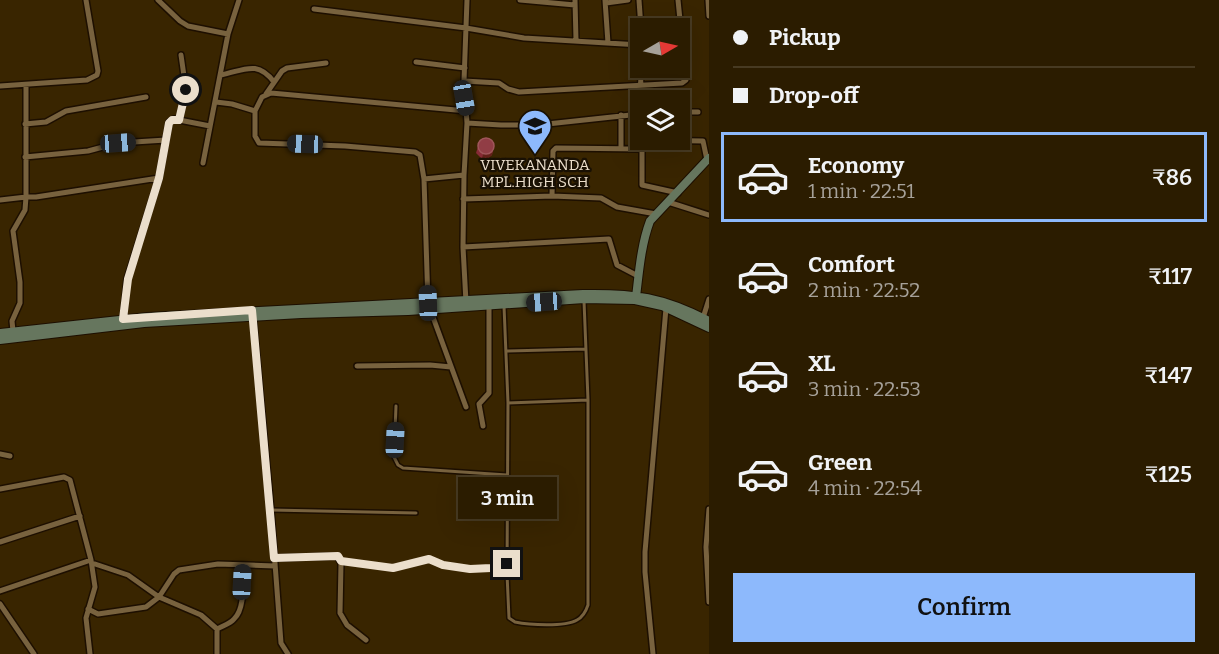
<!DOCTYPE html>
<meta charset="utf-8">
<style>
body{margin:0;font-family:Bitter,serif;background:#37290f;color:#f1f3f6;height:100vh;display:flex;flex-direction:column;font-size:22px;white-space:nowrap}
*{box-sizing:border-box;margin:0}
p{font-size:20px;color:#a6a199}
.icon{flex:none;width:33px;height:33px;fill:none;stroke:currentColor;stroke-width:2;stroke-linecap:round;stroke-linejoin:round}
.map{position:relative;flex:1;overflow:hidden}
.side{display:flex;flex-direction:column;background:#2b1c00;width:510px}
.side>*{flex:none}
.banner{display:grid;align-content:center;height:132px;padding:0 24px;background:#2b1c00}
.needle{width:39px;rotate:81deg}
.tools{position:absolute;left:630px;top:18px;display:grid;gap:12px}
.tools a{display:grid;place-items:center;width:60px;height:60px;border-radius:0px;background:#2b1c00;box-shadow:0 6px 24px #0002,0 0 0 2px #473a22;font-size:30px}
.end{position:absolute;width:27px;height:27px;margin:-14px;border:8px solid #ebdecb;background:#111;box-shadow:0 0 0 3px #111}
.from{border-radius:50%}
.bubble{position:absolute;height:42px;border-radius:0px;background:#2b1c00;box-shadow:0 6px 24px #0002,0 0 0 2px #473a22;font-size:20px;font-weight:600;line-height:42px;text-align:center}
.car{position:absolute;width:18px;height:36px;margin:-18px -9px;border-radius:8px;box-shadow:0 0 4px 2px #0007;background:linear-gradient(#222 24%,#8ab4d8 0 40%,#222 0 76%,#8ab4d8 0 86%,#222 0)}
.banner b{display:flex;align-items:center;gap:21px;height:57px;font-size:22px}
.banner b+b{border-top:2px solid #473a22}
.banner i{width:15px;height:15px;background:#f1f3f6}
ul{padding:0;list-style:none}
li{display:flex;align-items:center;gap:18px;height:90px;margin:0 12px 9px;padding:0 12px;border:3px solid transparent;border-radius:0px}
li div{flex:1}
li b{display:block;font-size:22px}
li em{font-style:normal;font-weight:600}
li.current{border-color:#8db9fc}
li>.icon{width:54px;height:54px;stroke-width:1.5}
.action{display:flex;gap:12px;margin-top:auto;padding:12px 24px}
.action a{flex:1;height:69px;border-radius:0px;background:#8db9fc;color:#111;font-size:24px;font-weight:600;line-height:69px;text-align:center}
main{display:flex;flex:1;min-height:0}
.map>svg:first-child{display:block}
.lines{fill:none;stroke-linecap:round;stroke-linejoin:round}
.service-casing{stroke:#1d0f00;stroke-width:6}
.minor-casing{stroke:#1d0f00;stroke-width:8}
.secondary-casing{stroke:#1d0f00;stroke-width:10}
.service{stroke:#78623e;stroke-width:3}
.minor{stroke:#78623e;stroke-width:5}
.secondary{stroke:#66765e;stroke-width:8}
.wall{fill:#872a35}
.shaded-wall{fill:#632019}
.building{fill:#913d45;stroke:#9f565a;stroke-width:1.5}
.route{stroke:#ebdecb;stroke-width:8}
.labels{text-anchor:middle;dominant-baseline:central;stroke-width:4.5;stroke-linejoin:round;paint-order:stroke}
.poi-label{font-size:15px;fill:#ebdecb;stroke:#191003}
</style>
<main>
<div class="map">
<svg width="709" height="654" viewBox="0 0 709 654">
<rect width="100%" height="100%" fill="#392500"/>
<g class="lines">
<defs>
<path id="service" d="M584,301L588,400V605C586,611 583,617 577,620C565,627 529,625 515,622L509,618L507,574L508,403L588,400
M504,306L508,403
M507,351L586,349
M396,406L394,457L398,465L403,468L507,475
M271,510L416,513
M341,561L393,568L429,559L443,565L470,569L491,568L507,564"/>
<path id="minor" d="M158,0L180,21L188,26L228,34
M520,0L575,5
M575,0L576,40
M605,0L608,43
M639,0L641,28
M708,0L709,16
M606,3L628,0
M314,9L466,28L524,38L640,45
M416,62L465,68
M221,75C245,70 257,60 274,82
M464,81L499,83L508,89L519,92L682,83L686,80L678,0
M26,85V197H36L159,178
M0,86L87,80L97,75L98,71L86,0
M266,94L282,71L287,68L326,63
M216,102L232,104L255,111L262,97L271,93L467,111
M255,111V136L259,143L345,146L415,152L420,155L424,179L428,303
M680,112H698
M621,115V148
M640,115L641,68
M179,120L186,90L181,55
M467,123L501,125H538L640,114
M25,124L46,122L66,111L146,97
M642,140L703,141L707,160
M642,149V185L678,193
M25,157L88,151L118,143L166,140
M203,163L228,34L239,0
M424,179L464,175
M552,196L553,151L556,148L642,149V140
M463,199L552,196L601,198L617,207L656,214
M0,200L26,197L25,210L13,231L20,282V303L12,321L13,331
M668,202L709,215
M463,247L609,239L617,265L638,276
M466,302L463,247L464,175L467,123L464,81L467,0
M430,309L466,407
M253,314L271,510L281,643L288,654
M703,318L709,299
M123,321L127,279L159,178L169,122L174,119L210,126
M357,366L430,365L451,367
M483,426L479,404L489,393V306
M0,454L10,456
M0,489L64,477L70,480L91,560L95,587L86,618L90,654
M709,509L706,547L709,602
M0,542L80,516
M274,558L337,556L341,563L340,613L347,625L366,640
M0,591L91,560
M0,604L34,654
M88,609L98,614L146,607L159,597L128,575L92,563
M217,629L201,615L159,597L174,574L179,570L218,564L275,566
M217,654V629C222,626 230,624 234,619C246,608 242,580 243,565
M653,654L645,572V552L666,308"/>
<path id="secondary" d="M636,297C639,272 641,245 650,221L709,158
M0,333L147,317L583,294C634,293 663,297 709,321
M0,340L144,323L301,314L408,311L584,299L635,300L662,306L709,328"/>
</defs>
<use href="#service" class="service-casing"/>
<use href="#minor" class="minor-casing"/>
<use href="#secondary" class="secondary-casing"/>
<use href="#service" class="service"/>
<use href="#minor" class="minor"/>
<use href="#secondary" class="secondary"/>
</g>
<path class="wall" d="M480,140L493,150L492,155L487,159H482L476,153Z"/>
<path class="shaded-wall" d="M493,150L492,155L487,159H482L483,154Z"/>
<path class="building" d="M478 146a8 8 0 1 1 16 0a8 8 0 1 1-16 0Z"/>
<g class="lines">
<path class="route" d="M186,90L179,120H172L169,123L159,178L128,279L123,319L252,310L274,558L338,556L341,561L393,568L429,559L443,565L470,569L491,568L507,564"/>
</g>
<defs>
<symbol id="school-pin" viewBox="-11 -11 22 30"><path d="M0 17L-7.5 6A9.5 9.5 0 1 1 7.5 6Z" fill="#8db9fc" stroke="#191003"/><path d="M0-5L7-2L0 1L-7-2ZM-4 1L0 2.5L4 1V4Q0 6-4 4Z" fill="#111"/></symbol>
</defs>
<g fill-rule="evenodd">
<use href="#school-pin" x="516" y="107" width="38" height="52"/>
</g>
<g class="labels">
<g class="poi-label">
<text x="535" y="165">VIVEKANANDA<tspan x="535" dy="17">MPL.HIGH SCH</tspan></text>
</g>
</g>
</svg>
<div class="tools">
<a><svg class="needle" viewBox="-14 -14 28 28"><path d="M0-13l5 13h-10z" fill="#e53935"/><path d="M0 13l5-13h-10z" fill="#a6a199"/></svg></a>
<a><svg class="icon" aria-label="layers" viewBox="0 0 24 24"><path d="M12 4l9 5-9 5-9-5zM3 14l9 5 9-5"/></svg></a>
</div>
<i class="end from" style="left:186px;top:90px"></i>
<i class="end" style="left:507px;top:564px"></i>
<div class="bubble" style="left:458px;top:477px;width:99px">3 min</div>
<i class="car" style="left:464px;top:98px;rotate:170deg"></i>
<i class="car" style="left:118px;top:143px;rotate:86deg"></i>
<i class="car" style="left:305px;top:144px;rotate:272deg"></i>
<i class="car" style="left:544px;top:302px;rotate:266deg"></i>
<i class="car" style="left:428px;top:303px;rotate:358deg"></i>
<i class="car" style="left:395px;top:440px;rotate:3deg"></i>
<i class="car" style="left:242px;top:582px;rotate:3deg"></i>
</div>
<section class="side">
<div class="banner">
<b><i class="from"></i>Pickup</b>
<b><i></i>Drop-off</b>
</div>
<ul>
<li class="current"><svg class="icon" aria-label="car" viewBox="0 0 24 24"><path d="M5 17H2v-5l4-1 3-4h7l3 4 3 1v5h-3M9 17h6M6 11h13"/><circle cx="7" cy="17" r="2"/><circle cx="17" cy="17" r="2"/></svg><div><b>Economy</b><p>1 min · 22:51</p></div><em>₹86</em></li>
<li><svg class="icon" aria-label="car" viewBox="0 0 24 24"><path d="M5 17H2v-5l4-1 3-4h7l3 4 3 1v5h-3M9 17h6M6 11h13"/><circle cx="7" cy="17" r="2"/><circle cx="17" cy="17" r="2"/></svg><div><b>Comfort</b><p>2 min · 22:52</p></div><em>₹117</em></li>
<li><svg class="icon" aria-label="car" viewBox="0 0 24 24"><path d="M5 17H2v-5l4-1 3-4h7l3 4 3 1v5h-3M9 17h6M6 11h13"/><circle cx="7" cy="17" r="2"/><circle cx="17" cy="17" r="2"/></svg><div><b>XL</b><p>3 min · 22:53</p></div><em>₹147</em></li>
<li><svg class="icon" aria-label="car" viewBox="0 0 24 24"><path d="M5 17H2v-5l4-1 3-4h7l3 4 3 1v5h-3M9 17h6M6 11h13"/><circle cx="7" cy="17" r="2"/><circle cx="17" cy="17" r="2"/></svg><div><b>Green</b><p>4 min · 22:54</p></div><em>₹125</em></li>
</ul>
<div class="action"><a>Confirm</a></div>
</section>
</main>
